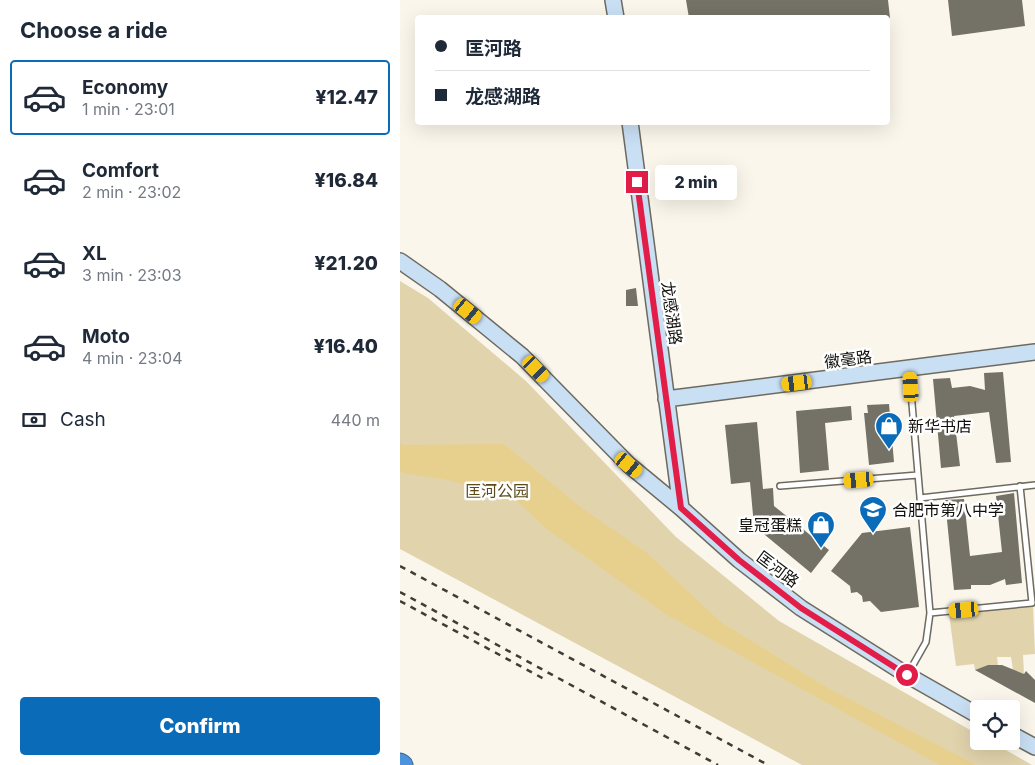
<!DOCTYPE html>
<meta charset="utf-8">
<style>
body{margin:0;font-family:Inter,"Noto Sans SC",sans-serif;background:#f6f6f7;color:#1f2937;height:100vh;display:flex;flex-direction:column;font-size:19px;white-space:nowrap}
*{box-sizing:border-box;margin:0}
p{font-size:16px;color:#747a83}
.icon{flex:none;width:28px;height:28px;fill:none;stroke:currentColor;stroke-width:2;stroke-linecap:round;stroke-linejoin:round}
.map{position:relative;flex:1;overflow:hidden}
.details{display:flex;flex-direction:column;background:#fff;width:400px}
.details>*{flex:none}
.guide{position:absolute;left:15px;top:15px;width:475px;height:110px;border-radius:5px;box-shadow:0 5px 20px #0002;display:grid;align-content:center;height:110px;padding:0 20px;background:#fff}
.buttons{position:absolute;left:570px;top:700px;display:grid;gap:10px}
.buttons a{display:grid;place-items:center;width:50px;height:50px;border-radius:5px;background:#fff;box-shadow:0 5px 20px #0002;font-size:25px}
.end{position:absolute;width:22px;height:22px;margin:-11px;border:6px solid #e11d48;background:#fff;box-shadow:0 0 0 2px #fff}
.from{border-radius:50%}
.bubble{position:absolute;height:35px;border-radius:5px;background:#fff;box-shadow:0 5px 20px #0002;font-size:16px;font-weight:800;line-height:35px;text-align:center}
.car{position:absolute;width:15px;height:30px;margin:-15px -8px;border-radius:6px;box-shadow:0 0 4px 1px #0007;background:linear-gradient(#f5c518 24%,#345 0 40%,#f5c518 0 76%,#345 0 86%,#f5c518 0)}
.guide b{display:flex;align-items:center;gap:18px;height:48px;font-size:19px}
.guide b+b{border-top:1px solid #e0e1e3}
.guide i{width:12px;height:12px;background:#1f2937}
ul{padding:0;list-style:none}
li{display:flex;align-items:center;gap:15px;height:75px;margin:0 10px 8px;padding:0 10px;border:2px solid transparent;border-radius:5px}
li div{flex:1}
li b{display:block;font-size:19px}
li em{font-style:normal;font-weight:800}
li.on{border-color:#0a6bb8}
li>.icon{width:45px;height:45px;stroke-width:1.5}
h2{padding:0 20px;font-size:22px;line-height:60px}
.pay{display:flex;align-items:center;gap:12px;height:55px;padding:0 20px;font-size:19px}
.pay p{margin-inline-start:auto}
.action{display:flex;gap:10px;margin-top:auto;padding:10px 20px}
.action a{flex:1;height:58px;border-radius:5px;background:#0a6bb8;color:#fff;font-size:20px;font-weight:800;line-height:58px;text-align:center}
main{display:flex;flex:1;min-height:0}
.map>svg:first-child{display:block}
.green{fill:#e1d3ac}
.water{fill:#e7d08e}
.building{fill:#747167}
.lines{fill:none;stroke-linecap:round;stroke-linejoin:round}
.lane-casing{stroke:#6e6a60;stroke-width:8}
.secondary-casing{stroke:#6e6a60;stroke-width:18}
.highway-casing{stroke:#366592;stroke-width:21}
.lane{stroke:#fff;stroke-width:5}
.secondary{stroke:#c9dff4;stroke-width:15}
.highway{stroke:#4b93da;stroke-width:19}
.rail{stroke:#3f3d38;stroke-width:2.5;stroke-dasharray:6 6;stroke-linecap:butt}
.route{stroke:#e11d48;stroke-width:6}
.labels{text-anchor:middle;dominant-baseline:central;stroke-width:5;stroke-linejoin:round;paint-order:stroke}
.street-label{font-size:16px;fill:#100f0b;stroke:#fff}
.poi-label{font-size:16px;fill:#100f0b;stroke:#fff;text-anchor:start}
.park-label{font-size:16px;fill:#5b4b18;stroke:#fff}
</style>
<main>
<section class="details">
<h2>Choose a ride</h2>
<ul>
<li class="on"><svg class="icon" aria-label="car" viewBox="0 0 24 24"><path d="M5 17H2v-5l4-1 3-4h7l3 4 3 1v5h-3M9 17h6M6 11h13"/><circle cx="7" cy="17" r="2"/><circle cx="17" cy="17" r="2"/></svg><div><b>Economy</b><p>1 min · 23:01</p></div><em>¥12.47</em></li>
<li><svg class="icon" aria-label="car" viewBox="0 0 24 24"><path d="M5 17H2v-5l4-1 3-4h7l3 4 3 1v5h-3M9 17h6M6 11h13"/><circle cx="7" cy="17" r="2"/><circle cx="17" cy="17" r="2"/></svg><div><b>Comfort</b><p>2 min · 23:02</p></div><em>¥16.84</em></li>
<li><svg class="icon" aria-label="car" viewBox="0 0 24 24"><path d="M5 17H2v-5l4-1 3-4h7l3 4 3 1v5h-3M9 17h6M6 11h13"/><circle cx="7" cy="17" r="2"/><circle cx="17" cy="17" r="2"/></svg><div><b>XL</b><p>3 min · 23:03</p></div><em>¥21.20</em></li>
<li><svg class="icon" aria-label="car" viewBox="0 0 24 24"><path d="M5 17H2v-5l4-1 3-4h7l3 4 3 1v5h-3M9 17h6M6 11h13"/><circle cx="7" cy="17" r="2"/><circle cx="17" cy="17" r="2"/></svg><div><b>Moto</b><p>4 min · 23:04</p></div><em>¥16.40</em></li>
</ul>
<div class="pay"><svg class="icon" aria-label="cash" viewBox="0 0 24 24"><path d="M3 7h18v10H3z"/><circle cx="12" cy="12" r="2"/></svg>Cash<p>440 m</p></div>
<div class="action"><a>Confirm</a></div>
</section>
<div class="map">
<svg width="635" height="765" viewBox="0 0 635 765">
<rect width="100%" height="100%" fill="#faf6eb"/>
<path class="green" d="M0,281L28,298L126,381L276,537L379,621L579,735V741H590L632,765H402L0,549Z
M633,606L635,654L623,655L624,674L613,670L611,657H597L598,666L588,665L575,670L574,664L556,666L549,614Z"/>
<path class="water" d="M0,442L2,445L104,444L179,506L247,553L322,623L426,687L576,765H540L267,615L148,530L115,499L48,480L3,473L0,470Z"/>
<path class="building" d="M286,0H488L490,18H289Z
M548,0H622L625,26L552,36Z
M236,288L238,306H226V290Z
M603,372L611,462L596,463L589,412L554,416L560,466L541,468L533,379L550,378L552,388L570,386L585,390L584,373Z
M489,404L494,462L469,465L464,413H468L467,405Z
M451,406L452,420L425,423L429,470L400,473L396,411Z
M357,422L363,489L373,488L374,506L429,550L411,573L354,526L350,482L331,484L325,425Z
M614,493L622,583L606,585L605,579L590,585H571V589L554,590L545,500L564,499L570,556L602,552L596,496Z
M510,527L519,607L481,612L470,601L463,602L462,596L457,592L451,593L450,586L431,571L462,533Z
M588,665H602L624,674L626,671L635,680V703L575,670Z"/>
<g class="lines">
<defs>
<path id="lane" d="M380,486L518,475
M520,498L635,485
M530,613L632,603L620,486
M509,672L526,642L530,613L509,369"/>
<path id="secondary" d="M213,0L216,18
M230,122L281,508
M0,261L40,289L122,356L229,465L281,508L339,560L401,608L507,675L579,716
M266,399L635,352
M611,734L635,747"/>
<path id="highway" d="M0,763L3,765"/>
</defs>
<use href="#lane" class="lane-casing"/>
<use href="#secondary" class="secondary-casing"/>
<use href="#highway" class="highway-casing"/>
<use href="#lane" class="lane"/>
<use href="#secondary" class="secondary"/>
<use href="#highway" class="highway"/>
<path class="rail" d="M0,566L368,765
M0,592L318,765
M0,601L146,680"/>
</g>
<g class="lines">
<path class="route" d="M237,182L281,508L339,560L401,608L507,675"/>
</g>
<defs>
<symbol id="shop-pin" viewBox="-11 -11 22 30"><path d="M0 17L-7.5 6A9.5 9.5 0 1 1 7.5 6Z" fill="#0a6bb8" stroke="#fff"/><path d="M-5-2.5h2.3a2.7 3.5 0 0 1 5.4 0H5L5.5 6h-11ZM-1.5-2.5h3a1.5 2.3 0 0 0-3 0Z" fill="#fff"/></symbol>
<symbol id="school-pin" viewBox="-11 -11 22 30"><path d="M0 17L-7.5 6A9.5 9.5 0 1 1 7.5 6Z" fill="#0a6bb8" stroke="#fff"/><path d="M0-5L7-2L0 1L-7-2ZM-4 1L0 2.5L4 1V4Q0 6-4 4Z" fill="#fff"/></symbol>
</defs>
<g fill-rule="evenodd">
<use href="#shop-pin" x="473" y="410" width="32" height="43"/>
<use href="#school-pin" x="457" y="494" width="32" height="43"/>
<use href="#shop-pin" x="405" y="509" width="32" height="43"/>
</g>
<g class="labels">
<g class="street-label">
<text transform="translate(272 313) rotate(82)">龙感湖路</text>
<text transform="translate(448 359) rotate(-7)">徽毫路</text>
<text transform="translate(378 569) rotate(37)">匡河路</text>
</g>
<g class="poi-label">
<text x="508" y="426">新华书店</text>
<text x="492" y="510">合肥市第八中学</text>
<text x="402" y="525" text-anchor="end">皇冠蛋糕</text>
</g>
<g class="park-label">
<text x="97" y="491">匡河公园</text>
</g>
</g>
</svg>
<div class="buttons">
<a><svg class="icon" aria-label="locate" viewBox="0 0 24 24"><circle cx="12" cy="12" r="6"/><path d="M12 2v4M12 18v4M2 12h4M18 12h4"/></svg></a>
</div>
<i class="end from" style="left:507px;top:675px"></i>
<i class="end" style="left:237px;top:182px"></i>
<div class="bubble" style="left:255px;top:165px;width:82px">2 min</div>
<i class="car" style="left:68px;top:311px;rotate:129deg"></i>
<i class="car" style="left:136px;top:369px;rotate:136deg"></i>
<i class="car" style="left:397px;top:383px;rotate:263deg"></i>
<i class="car" style="left:511px;top:387px;rotate:356deg"></i>
<i class="car" style="left:229px;top:465px;rotate:129deg"></i>
<i class="car" style="left:459px;top:480px;rotate:265deg"></i>
<i class="car" style="left:564px;top:610px;rotate:265deg"></i>
<div class="guide">
<b><i class="from"></i>匡河路</b>
<b><i></i>龙感湖路</b>
</div>
</div>
</main>
